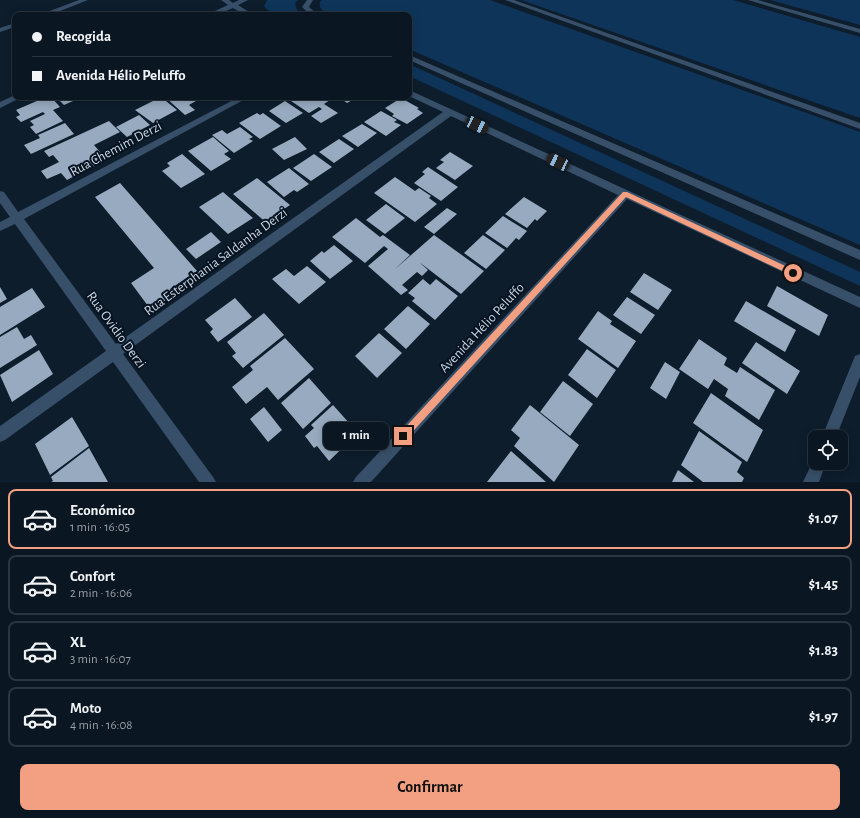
<!DOCTYPE html>
<html lang="es">
<meta charset="utf-8">
<style>
body{margin:0;font-family:"Alegreya Sans",sans-serif;background:#18232e;color:#f1f3f6;height:100vh;display:flex;flex-direction:column;font-size:15px;white-space:nowrap}
*{box-sizing:border-box;margin:0}
p{font-size:13px;color:#999fa5}
.icon{flex:none;width:22px;height:22px;fill:none;stroke:currentColor;stroke-width:2;stroke-linecap:round;stroke-linejoin:round}
.map{position:relative;height:482px;overflow:hidden}
.side{display:flex;flex-direction:column;background:#0a1621;flex:1}
.side>*{flex:none}
.hud{position:absolute;left:12px;top:12px;width:400px;height:88px;border-radius:8px;box-shadow:0 2px 10px #0003,0 0 0 1px #2a353f;display:grid;align-content:center;height:88px;padding:0 20px;background:#0a1621}
.tools{position:absolute;left:808px;top:430px;display:grid;gap:8px}
.tools a{display:grid;place-items:center;width:40px;height:40px;border-radius:8px;background:#0a1621;box-shadow:0 2px 10px #0003,0 0 0 1px #2a353f;font-size:20px}
.end{position:absolute;width:18px;height:18px;margin:-9px;border:5px solid #f39f82;background:#111;box-shadow:0 0 0 2px #111}
.from{border-radius:50%}
.bubble{position:absolute;height:28px;border-radius:8px;background:#0a1621;box-shadow:0 2px 10px #0003,0 0 0 1px #2a353f;font-size:13px;font-weight:700;line-height:28px;text-align:center}
.car{position:absolute;width:12px;height:24px;margin:-12px -6px;border-radius:5px;box-shadow:0 0 3px 1px #0007;background:linear-gradient(#222 24%,#8ab4d8 0 40%,#222 0 76%,#8ab4d8 0 86%,#222 0)}
.hud b{display:flex;align-items:center;gap:14px;height:38px;font-size:15px}
.hud b+b{border-top:1px solid #2a353f}
.hud i{width:10px;height:10px;background:#f1f3f6}
ul{padding:7px 0 0;list-style:none}
li{display:flex;align-items:center;gap:12px;height:60px;margin:0 8px 6px;padding:0 12px;border:2px solid #2a353f;border-radius:8px}
li div{flex:1}
li b{display:block;font-size:15px}
li em{font-style:normal;font-weight:700}
li.selected{border-color:#f39f82}
li>.icon{width:36px;height:36px;stroke-width:1.5}
.action{display:flex;gap:8px;margin-top:auto;padding:8px 20px}
.action a{flex:1;height:46px;border-radius:8px;background:#f39f82;color:#111;font-size:16px;font-weight:700;line-height:46px;text-align:center}
.map>svg:first-child{display:block}
.green{fill:#0e3559}
.building{fill:#97aabf}
.lines{fill:none;stroke-linecap:round;stroke-linejoin:round}
.minor{fill:#374f68;fill-rule:evenodd}
.route{fill:#f39f82}
.labels{text-anchor:middle;dominant-baseline:central;stroke-width:4;stroke-linejoin:round;paint-order:stroke}
.street-label{font-size:14px;fill:#c9d3de;stroke:#051322}
</style>
<div class="map">
<svg width="860" height="482" viewBox="0 0 860 482">
<rect width="100%" height="100%" fill="#0d1d2c"/>
<path class="green" d="M267,0H298L295,3L297,10L303,15C289,15 273,18 264,6Z
M322,0H490L860,132V245L409,49V15H331C325,12 318,10 320,2Z
M521,0H733L860,37V118Z
M770,0H860V25Z
M409,64L860,272V286L409,76Z"/>
<path class="building" d="M46,97H51L60,107L53,110L63,121L36,134L30,127L34,125L30,121L45,114L43,112L21,122L16,117L20,115L16,110Z
M63,97H82L64,105L60,101L65,99Z
M161,97L177,110L153,123L135,110Z
M165,97H199L201,98L189,105L195,110L185,115Z
M292,97H326L330,100L324,104L338,113L321,123L311,116L322,109L319,107L309,113L288,99Z
M339,97H358L347,103Z
M401,98L419,108L417,109L423,113L407,124L392,116L394,114L385,108Z
M285,101L303,113L286,123L269,111Z
M381,111L397,120L394,122L401,125L386,136L364,122Z
M257,113L260,115L263,113L281,126L260,139L239,123Z
M139,115L150,125L127,137L116,127Z
M109,121L120,132L94,145L106,159L67,180L61,173L47,179L41,171L59,162L53,155L49,157L44,151Z
M65,123L74,134L31,154L24,145L40,138L38,135Z
M362,124L377,133L358,147L342,136Z
M240,127L253,137L249,139L253,141L234,153L212,135L222,130L227,134Z
M213,137L229,151L224,154L231,159L211,171L188,151Z
M295,137L307,149L284,160L272,149Z
M339,139L354,149L334,163L319,152Z
M450,152L473,166L455,180L436,168L444,162L440,160Z
M182,154L205,174L181,188L162,171L170,166L167,163Z
M314,154L332,167L311,181L293,168Z
M428,167L458,187L441,201L414,183L425,174L422,172Z
M289,168L309,184L297,192L294,190L284,197L267,182Z
M395,177L415,191L419,188L431,196L429,198L437,204L415,222L374,193Z
M257,178L290,205L281,211L284,214L269,225L233,194Z
M120,183L197,271L170,289L175,294L151,310L131,283L154,268L95,197Z
M223,192L253,218L228,234L199,207Z
M524,197L547,211L537,221L535,219L527,228L505,214Z
M386,204L405,218L385,234L366,220Z
M447,208L457,214L434,234L424,227Z
M503,216L527,231L519,240L516,238L507,248L485,233Z
M356,218L380,237L383,235L410,255L394,270L434,235L484,271L461,294L419,262L428,270L422,276L417,272L402,285L408,290L401,295L368,266L388,249L384,246L365,263L332,237Z
M211,232L221,242L196,259L186,249Z
M483,235L505,250L486,269L464,253Z
M334,245L353,261L330,279L310,261L322,251L324,253Z
M307,266L326,282L299,304L272,279L286,269L294,276Z
M644,273L672,290L658,310L630,292Z
M423,279L430,285L436,279L458,296L435,320L412,301L415,298L408,293Z
M777,286L828,315L819,336L767,306Z
M0,287L7,299L0,303Z
M32,288L45,307L0,335V307Z
M627,297L655,315L641,334L613,315Z
M235,298L252,317L218,342L210,332L213,329L205,320Z
M746,301L796,330L785,352L734,321Z
M408,306L430,324L406,349L384,329Z
M598,311L612,321L610,324L636,341L618,368L578,339Z
M264,313L284,335L243,368L232,356L236,353L227,342Z
M17,327L24,339L31,335L37,345L0,368V337Z
M379,333L402,353L377,378L355,356Z
M285,338L314,369L278,400L267,387L246,404L232,387L253,370L250,366Z
M699,339L727,358L724,365L737,373L740,367L775,390L759,420L725,396L728,389L714,379L708,389L679,369Z
M756,342L800,371L787,394L742,363Z
M587,349L616,370L597,398L568,375Z
M39,350L53,374L12,402L0,375Z
M665,362L680,372L666,399L650,388Z
M309,378L331,403L303,429L281,403Z
M563,381L593,404L570,436L540,412Z
M711,393L763,430L747,462L693,423Z
M333,405L358,433L329,461L317,446L314,448L305,436L314,428L311,425Z
M530,405L579,445L554,482L514,446L520,438L511,430Z
M264,407L282,430L268,442L250,419Z
M72,417L89,446L50,475L35,444Z
M699,431L742,462L737,472L744,478L742,482H703L681,465Z
M89,448L108,482H51L53,481L51,477Z
M511,451L546,482H487Z
M678,470L694,482H672Z"/>
<g class="lines">
<path class="minor" d="M79,0H88L50,15H39Z
M221,0H229L233,3L239,0H248L238,5L254,15H245L233,8L216,15H206L228,5Z
M307,0H313L309,7L318,15H310L302,7Z
M505,0H514L860,123V129Z
M748,0H758L860,29V33Z
M15,23V27L0,32V28Z
M409,55L860,250V260L409,60Z
M409,90L860,297V308L627,199L371,482H353L356,477L618,195L451,116L123,354L213,477L216,482H199L113,362L5,440L0,442V426L106,351L15,224L0,231V222L10,217L0,203V191L4,192L18,212L239,97H249L24,219L116,344L443,112L409,96Z
M15,95V97H22L0,108V102Z
M860,354V377L836,437H822L855,356Z
M815,457V463H826L819,482H803Z"/>
</g>
<path class="route" d="M623,192H627L796,271L797,273L793,276L791,275L626,197L406,439L403,440L400,439L399,436L400,433Z"/>
<g class="labels">
<g class="street-label">
<text transform="translate(116 149) rotate(-28)">Rua Chemim Derzi</text>
<text transform="translate(216 262) rotate(-36)">Rua Esterphania Saldanha Derzi</text>
<text transform="translate(482 328) rotate(-47)">Avenida Hélio Peluffo</text>
<text transform="translate(116 330) rotate(54)">Rua Ovidio Derzi</text>
</g>
</g>
</svg>
<div class="tools">
<a><svg class="icon" aria-label="locate" viewBox="0 0 24 24"><circle cx="12" cy="12" r="6"/><path d="M12 2v4M12 18v4M2 12h4M18 12h4"/></svg></a>
</div>
<i class="end from" style="left:793px;top:273px"></i>
<i class="end" style="left:403px;top:436px"></i>
<div class="bubble" style="left:323px;top:422px;width:66px">1 min</div>
<i class="car" style="left:477px;top:125px;rotate:115deg"></i>
<i class="car" style="left:558px;top:162px;rotate:295deg"></i>
<div class="hud">
<b><i class="from"></i>Recogida</b>
<b><i></i>Avenida Hélio Peluffo</b>
</div>
</div>
<section class="side">
<ul>
<li class="selected"><svg class="icon" aria-label="car" viewBox="0 0 24 24"><path d="M5 17H2v-5l4-1 3-4h7l3 4 3 1v5h-3M9 17h6M6 11h13"/><circle cx="7" cy="17" r="2"/><circle cx="17" cy="17" r="2"/></svg><div><b>Económico</b><p>1 min · 16:05</p></div><em>$1.07</em></li>
<li><svg class="icon" aria-label="car" viewBox="0 0 24 24"><path d="M5 17H2v-5l4-1 3-4h7l3 4 3 1v5h-3M9 17h6M6 11h13"/><circle cx="7" cy="17" r="2"/><circle cx="17" cy="17" r="2"/></svg><div><b>Confort</b><p>2 min · 16:06</p></div><em>$1.45</em></li>
<li><svg class="icon" aria-label="car" viewBox="0 0 24 24"><path d="M5 17H2v-5l4-1 3-4h7l3 4 3 1v5h-3M9 17h6M6 11h13"/><circle cx="7" cy="17" r="2"/><circle cx="17" cy="17" r="2"/></svg><div><b>XL</b><p>3 min · 16:07</p></div><em>$1.83</em></li>
<li><svg class="icon" aria-label="car" viewBox="0 0 24 24"><path d="M5 17H2v-5l4-1 3-4h7l3 4 3 1v5h-3M9 17h6M6 11h13"/><circle cx="7" cy="17" r="2"/><circle cx="17" cy="17" r="2"/></svg><div><b>Moto</b><p>4 min · 16:08</p></div><em>$1.97</em></li>
</ul>
<div class="action"><a>Confirmar</a></div>
</section>
